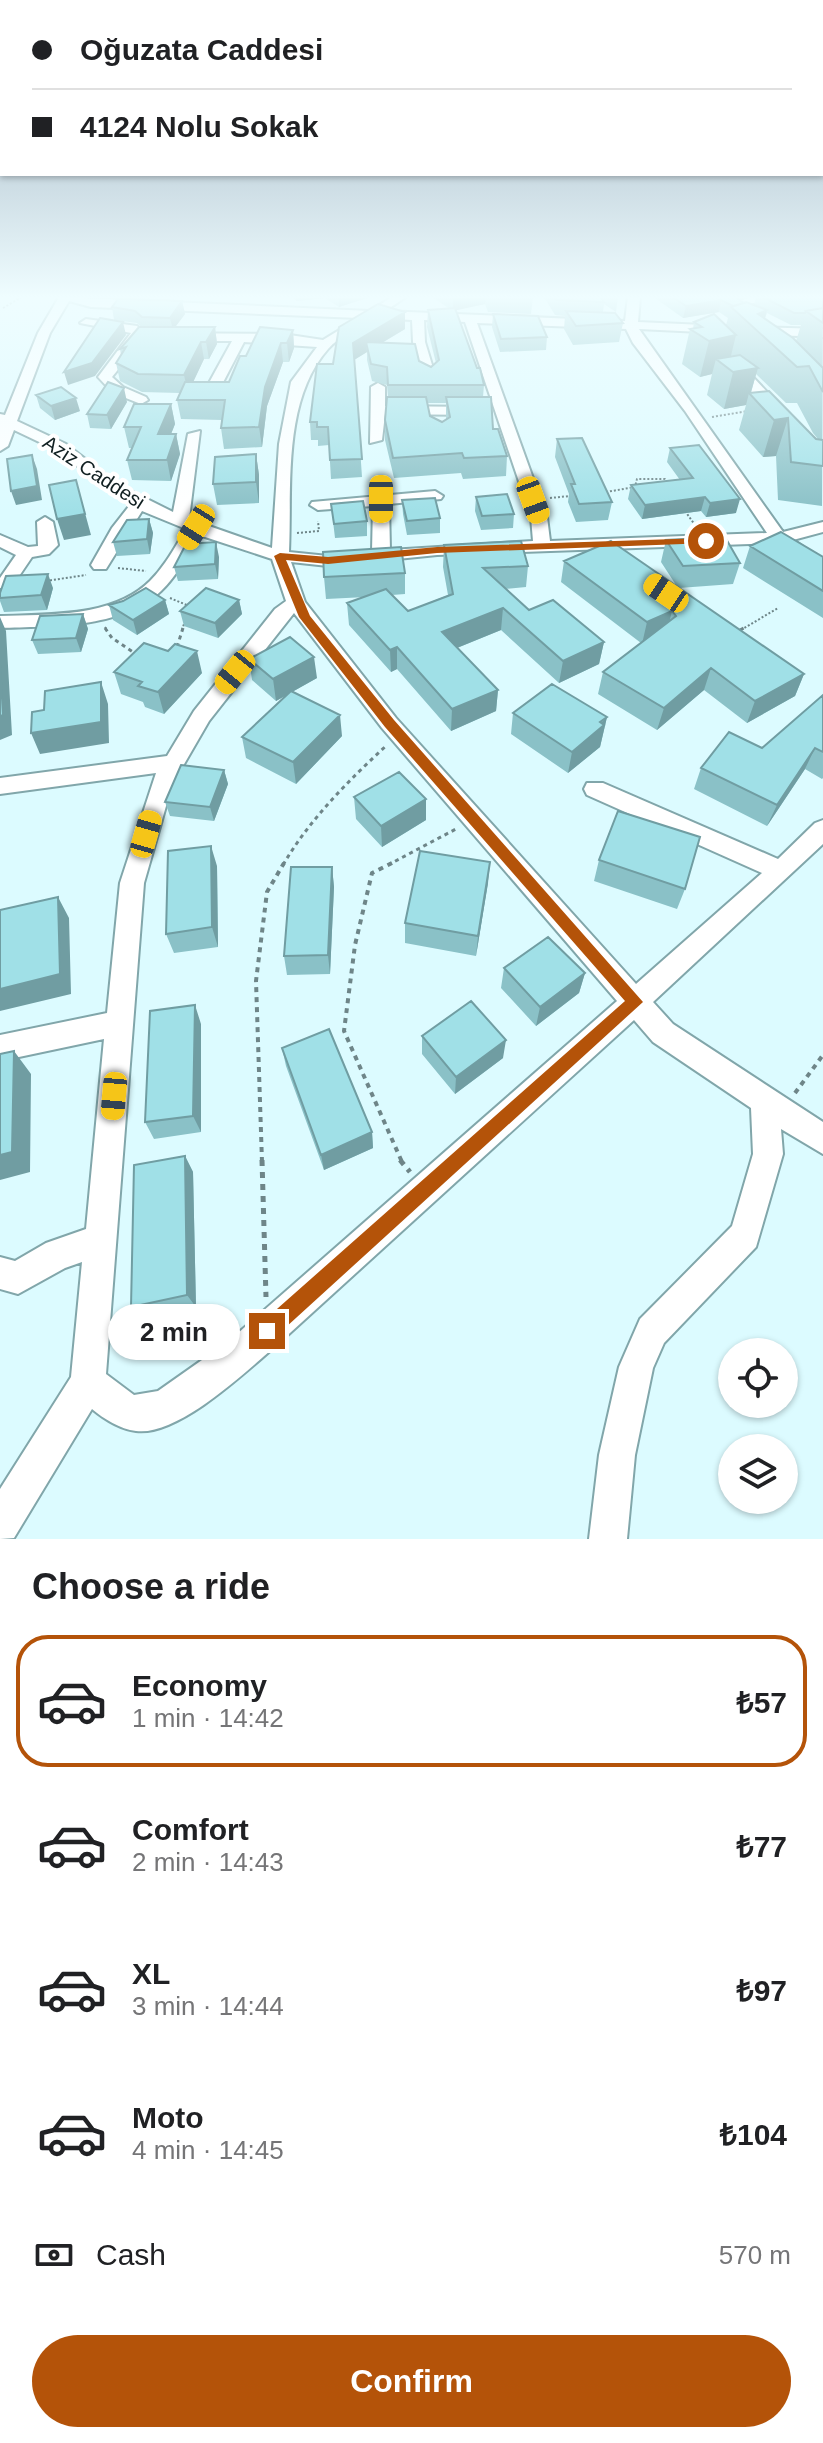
<!DOCTYPE html>
<meta charset="utf-8">
<style>
body{margin:0;font-family:Arial,sans-serif;background:#f6f6f6;color:#202124;height:100vh;display:flex;flex-direction:column;font-size:30px;white-space:nowrap}
*{box-sizing:border-box;margin:0}
p{font-size:26px;color:#757577}
.icon{flex:none;width:44px;height:44px;fill:none;stroke:currentColor;stroke-width:2;stroke-linecap:round;stroke-linejoin:round}
.map{position:relative;height:1539px;overflow:hidden}
.side{display:flex;flex-direction:column;background:#fff;flex:1}
.side>*{flex:none}
.top-card{position:absolute;left:0px;top:0px;width:824px;height:176px;box-shadow:0 2px 6px #0004;display:grid;align-content:center;height:176px;padding:0 32px;background:#fff}
.tools{position:absolute;left:718px;top:1338px;display:grid;gap:16px}
.tools a{display:grid;place-items:center;width:80px;height:80px;border-radius:50%;background:#fff;box-shadow:0 2px 6px #0004;font-size:40px}
.end{position:absolute;width:36px;height:36px;margin:-18px;border:10px solid #b45309;background:#fff;box-shadow:0 0 0 4px #fff}
.from{border-radius:50%}
.bubble{position:absolute;height:56px;border-radius:28px;background:#fff;box-shadow:0 2px 6px #0004;font-size:26px;font-weight:700;line-height:56px;text-align:center}
.car{position:absolute;width:24px;height:48px;margin:-24px -12px;border-radius:10px;box-shadow:0 0 6px 2px #0007;background:linear-gradient(#f5c518 24%,#345 0 40%,#f5c518 0 76%,#345 0 86%,#f5c518 0)}
.top-card b{display:flex;align-items:center;gap:28px;height:76px;font-size:30px}
.top-card b+b{border-top:2px solid #e0e0e0}
.top-card i{width:20px;height:20px;background:#202124}
ul{padding:0;list-style:none}
li{display:flex;align-items:center;gap:24px;height:132px;margin:0 16px 12px;padding:0 16px;border:4px solid transparent;border-radius:32px}
li div{flex:1}
li b{display:block;font-size:30px}
li em{font-style:normal;font-weight:700}
li.on{border-color:#b45309}
li>.icon{width:72px;height:72px;stroke-width:1.5}
h2{padding:0 32px;font-size:36px;line-height:96px}
.pay{display:flex;align-items:center;gap:20px;height:88px;padding:0 32px;font-size:30px}
.pay p{margin-inline-start:auto}
.button{display:flex;gap:16px;margin-top:auto;padding:16px 32px}
.button a{flex:1;height:92px;border-radius:48px;background:#b45309;color:#fff;font-size:32px;font-weight:700;line-height:92px;text-align:center}
.map>svg:first-child{display:block}
.lines{fill:none;stroke-linecap:round;stroke-linejoin:round}
.minor-casing{stroke:#81a6aa;stroke-width:4}
.path-far3{stroke:#6e8588;stroke-width:2;stroke-dasharray:2 2;stroke-linecap:butt}
.path-far2{stroke:#6e8588;stroke-width:3;stroke-dasharray:4 4;stroke-linecap:butt}
.path-far1{stroke:#6e8588;stroke-width:4;stroke-dasharray:5 5;stroke-linecap:butt}
.path{stroke:#6e8588;stroke-width:5;stroke-dasharray:6 6;stroke-linecap:butt}
.minor{fill:#fff;fill-rule:evenodd}
.wall{fill:#8ac1c7;fill-rule:evenodd}
.shaded-wall{fill:#709da2}
.building{fill:#a0e0e7;stroke:#709da2;stroke-width:2}
.route{fill:#b45309}
.labels{text-anchor:middle;dominant-baseline:central;stroke-width:8;stroke-linejoin:round;paint-order:stroke}
.far-street-label{font-size:20px;fill:#101f21;stroke:#fff}
</style>
<div class="map">
<svg width="823" height="1539" viewBox="0 0 823 1539">
<rect width="100%" height="100%" fill="#dcfbff"/>
<g class="lines">
<defs>
<path id="minor" d="M59,297L370,311L392,297H406L385,311L625,321L628,297H640L638,322L726,326V332L722,333L639,329L783,532L823,522V532L793,540L823,561V574L775,543L437,555L328,566L291,562L305,602L396,718L636,984L762,873L587,795L584,789L587,783H603L778,859L815,823L823,820V844L653,1002L673,1024L823,1122V1154L781,1129L783,1154L756,1247L664,1343L653,1368L635,1455L627,1539H589L599,1455L619,1367L640,1319L732,1226L753,1154L751,1108L653,1042L634,1020L279,1343C249,1369 178,1437 136,1431C120,1429 104,1419 92,1409L14,1538L0,1539V1489L71,1377L82,1262L65,1268L18,1294L0,1289V1257L15,1261L46,1243L86,1229L104,1039L0,1061V1035L107,1013L120,883L156,773L0,794V778L167,756L194,711L275,609L286,601L272,559L199,535C188,554 177,576 161,591C121,629 51,626 0,628V616C48,614 113,618 150,581C165,566 175,547 186,529L142,511L106,569H94L91,565L112,528L130,505L56,450L14,430L8,446L0,451V414L5,415L38,333ZM69,301L91,307L359,318L323,340L283,334L143,333L137,326L86,319L80,323L131,333L98,377L113,393L141,404L148,400L146,397L123,387L112,377L141,341H232L204,392L211,396L218,392L244,342L317,347L291,382L279,444L272,548L189,519L200,431L188,434L173,512L119,485L66,444L17,421L50,333ZM374,318L412,320L413,342L422,378L429,382L436,378L425,342L424,320L465,322L531,517L533,541L390,550L389,504L441,499L443,496L435,491L312,502L310,505L318,510L373,506L372,551L328,556L289,552C292,487 282,401 328,349C339,336 360,327 374,318ZM477,323L626,329L633,343L685,411L767,533L550,541L547,517ZM294,613L382,728L617,1001L229,1341L158,1391L134,1395L106,1374L144,883L172,785L209,721Z
M752,297H776L746,305L754,312L748,316L729,304Z
M756,327L823,329V337L752,334V328Z
M727,360H737L785,411V417H775L727,366Z
M378,383L385,387V406L476,407L483,411L476,415L385,414L382,440L370,443L371,387Z
M45,517L53,522L58,545L49,554L32,557L11,588H0V578L16,555L0,547V535L28,547L38,546L37,522Z"/>
</defs>
<use href="#minor" class="minor-casing"/>
<path class="path-far3" d="M3,308L22,297
M712,417L748,411
M606,492L635,487L637,479H665L669,484
M550,498L570,496
M685,511L695,525
M297,533L319,531L318,521
M118,568L146,571
M46,581L86,575
M170,598L189,606
M105,627L107,630
M182,630L184,624
M741,630L778,608"/>
<path class="path-far2" d="M105,628L112,638L133,652
M740,630L744,628
M177,647L183,628
M283,865C309,820 349,780 387,745
M388,865L456,829"/>
<path class="path-far1" d="M392,863L372,873L355,945L344,1031L402,1162
M795,1093L823,1055
M262,1162L256,981L267,892L284,863"/>
<path class="path" d="M262,1160L266,1297
M400,1160L410,1172"/>
<use href="#minor" class="minor"/>
</g>
<path class="wall" d="M294,297H370L339,307L325,298L296,301Z
M432,297H533L531,314L488,312L485,304L455,310L484,385L483,397L493,429L507,456L506,476L463,479L461,473L394,478L385,440V420L388,397L387,385L372,381L367,360V352L354,360L362,477L331,479L329,445L318,446V440H311L310,422L333,364L339,327L405,329L382,343L431,367L436,363L427,327L428,310L450,309ZM427,403H446V420L442,422L430,416Z
M544,297H618L616,312L604,304L603,312L623,323L619,342L573,345L564,329L565,316L555,315Z
M656,297H742L737,298L744,303L754,305L756,297H823L822,506L778,500L776,456L763,457L739,430L746,405L724,409L707,395L712,374L700,377L682,364L690,329H693L694,322L726,325L728,318L719,312L683,318L655,298ZM767,313L791,325H801L796,341L765,318ZM756,374L786,403H797L813,433L818,439L751,393Z
M182,301L185,314L175,327H215L217,344L209,359H204L193,382H229L246,356L293,330L294,348L289,362H283L267,406L262,447L224,449L221,428L222,420L181,419L177,400L180,393L142,392L120,381L116,363L121,355L120,349L141,327L137,323L114,320L112,307Z
M493,314L547,337L546,350L500,352L492,327Z
M36,395L80,411L55,420L40,408Z
M127,402L111,429L90,428L87,414Z
M171,404L175,424L171,434H176L180,454L171,481L132,480L127,460L132,448H129L124,427Z
M557,439L612,502L608,520L576,522L568,502L569,494L555,457Z
M670,448L736,513L706,517L701,511L642,519L628,499L631,485L680,480L667,462Z
M256,454L259,475V503L217,505L213,484Z
M476,497L514,514L513,528L481,530L475,511Z
M402,500L440,518V533L407,535L403,514Z
M331,504L367,521V536L335,538Z
M149,519L153,533L150,554L117,556L113,542Z
M666,540L740,563L733,584L679,588L804,674L795,696L747,723L704,690L657,730L598,694L603,672L641,643L561,582L564,561L676,585L661,562Z
M444,545L528,566L526,587L505,589L529,610L604,642L599,664L559,683L501,630L457,648L498,690L496,711L451,731L397,669L391,672L349,625L347,603L366,597L326,599L324,577L405,573V594L392,595L408,611L448,595L443,567Z
M750,546L823,557V618L743,568Z
M219,557L218,579L178,581L174,567Z
M53,588L47,610L4,612L0,601V598Z
M165,600L169,614L137,635L113,620L109,605Z
M239,600L242,614L218,638L184,626L180,611Z
M83,614L88,629L81,652L38,654L32,640Z
M168,651L202,673L164,714L145,707L143,702L121,694L114,672Z
M249,659L317,678L292,692L342,736L296,784L246,758L242,737L287,695L276,701L252,680Z
M823,695V778L822,779L805,769L767,826L694,789L701,768L762,748Z
M513,713L607,717L600,747L568,773L511,734Z
M224,770L228,784L214,821L170,816L165,802Z
M354,797L426,820L382,847L356,819Z
M599,860L685,889L677,909L594,881Z
M217,866L218,947L174,953L166,934Z
M332,867L334,887L330,974L287,975L284,956Z
M488,883L476,956L405,943V923Z
M504,968L585,973L579,993L536,1026L501,988Z
M201,1024V1132L154,1139L145,1122Z
M422,1036L503,1058L455,1094L422,1054Z
M282,1048L372,1132L373,1148L324,1170L286,1066Z
M185,1156L193,1172L196,1307L142,1318L131,1307Z"/>
<path class="shaded-wall" d="M296,297H325V298L296,301Z
M339,297H370L339,307Z
M453,297H486L485,304L453,311Z
M721,300L719,312L683,318L686,306Z
M182,301L185,314L173,330L170,318Z
M767,310L761,334L758,314Z
M405,312V329L368,351L366,342L367,352L354,360L353,343Z
M123,322L126,335L95,376L68,385L64,372Z
M215,327L217,344L209,359L206,342Z
M293,330L294,348L289,362L287,343Z
M736,335L728,368L716,359L712,374L700,377L709,341Z
M201,342L204,359L188,393L184,375Z
M281,343L283,362L267,406L262,447L259,427L265,387Z
M758,368L750,395L749,393L746,405L724,409L733,372Z
M124,388L127,402L111,429L107,415Z
M76,398L80,411L55,420L51,406Z
M171,404L175,424L163,454L158,434Z
M788,418L776,456L763,457L774,420Z
M176,434L180,454L171,481L167,460Z
M256,454L259,475V503L256,482Z
M32,455L37,469L42,500L16,505L11,491Z
M76,480L91,535L64,540L57,519Z
M705,497L701,511L642,519L645,505Z
M740,499L736,513L706,517L710,503Z
M149,519L153,533L150,554L147,539Z
M216,542L219,557L218,579L215,564Z
M48,574L53,588L47,610L41,595Z
M165,600L169,614L137,635L133,620Z
M239,600L242,614L218,638L215,623Z
M503,608L501,630L442,654V632Z
M672,611L667,632L642,644L647,622Z
M83,614L88,629L81,652L76,638Z
M0,617L6,631L12,735L0,740Z
M604,642L599,664L559,683L563,661Z
M397,647V669L391,672L390,650Z
M197,651L202,673L164,714L158,692Z
M314,657L317,678L276,701L273,679Z
M711,668L704,690L657,730L664,708Z
M804,674L795,696L747,723L755,701Z
M101,682L108,704L109,743L40,754L31,733Z
M498,690L496,711L451,731L452,709Z
M340,715L342,736L296,784L293,762Z
M607,717L600,747L568,773L572,752Z
M815,748L805,769L767,826L777,805Z
M224,770L228,784L214,821L210,807Z
M426,799V820L382,847L381,826Z
M211,846L217,866L218,947L212,927Z
M490,862L488,883L476,956L478,936Z
M332,867L334,887L330,974L328,955Z
M58,897L69,918L71,994L0,1011V989Z
M585,973L579,993L536,1026L540,1007Z
M195,1005L201,1024V1132L193,1116Z
M506,1040L503,1058L455,1094L456,1077Z
M14,1051L31,1074L30,1172L0,1180V1155Z
M372,1132L373,1148L324,1170L321,1155Z
M185,1156L193,1172L196,1307L187,1295Z"/>
<path class="building" d="M555,297H601L604,302L556,300Z
M673,297H735L744,303L733,306L721,300L686,306Z
M763,297H823V308L806,311L805,313H794Z
M118,299L182,301L170,318L142,317L135,311L112,307Z
M746,302L767,310L758,314L793,338L823,368V392L809,366L797,367L731,307Z
M378,304L405,312L353,343L362,459L330,460L328,427H317V422H310L317,364H333L339,327Z
M455,308L477,368H480L484,385H388L387,367L371,364L366,342L415,344L419,361L431,367L439,360L428,310Z
M823,308V323L806,311Z
M566,311L615,313L623,323L576,326Z
M493,314L538,316L547,337L501,339Z
M714,314L736,335L709,341L690,329L702,327L694,322Z
M100,318L123,322L92,363L64,372Z
M139,327H215L206,342H201L184,375L138,374L116,363L126,347L120,349Z
M260,327L293,330L287,343H281L265,387L259,427L221,428L225,400H177L185,382H229L240,356H246Z
M740,355L758,368L733,372L716,359Z
M108,382L124,388L107,415L87,414Z
M61,387L76,398L51,406L36,395Z
M769,391L816,439L823,440V466L791,462L788,418L774,420L749,393Z
M387,397H426L430,416L442,422L450,417L446,397H491L493,429H498L507,456L464,458L462,453L393,458L385,420Z
M134,404H171L158,434H176L167,460H127L141,427H124Z
M582,438L612,502L579,504L571,484H575L557,439Z
M699,445L740,499L710,503L705,497L645,505L631,485L693,478L670,448Z
M256,454V482L213,484L215,457Z
M32,455L37,486L11,491L7,459Z
M76,480L85,514L57,519L49,485Z
M507,494L514,514L482,516L476,497Z
M435,498L440,518L407,521L402,500Z
M363,501L367,521L334,524L331,504Z
M149,519L147,539L113,542L127,520Z
M781,532L823,557V591L750,546Z
M725,537L740,563L683,566L666,540Z
M521,541L528,566L483,568L529,610L553,600L604,642L563,661L503,608L442,632L498,690L452,709L397,647L390,650L347,603L386,589L408,611L453,594L444,545Z
M611,541L804,674L755,701L711,668L664,708L603,672L676,616L672,611L647,622L564,561Z
M216,542L215,564L174,567L186,544Z
M401,547L405,573L324,577L323,552Z
M48,574L41,595L0,598V593L6,576Z
M146,588L165,600L133,620L109,605L123,601Z
M206,588L239,600L215,623L180,611Z
M83,614L76,638L32,640L40,616Z
M290,637L314,657L273,679L249,659Z
M144,643L168,651L175,644L197,651L158,692L138,686L142,682L114,672Z
M0,664L3,715L0,716Z
M101,682V722L31,733L32,712L44,710L45,691Z
M552,684L607,717L600,722L604,725L572,752L513,713Z
M291,691L340,715L293,762L242,737Z
M823,695V752L815,748L777,805L701,768L729,732L762,748Z
M181,765L224,770L210,807L165,802Z
M399,772L426,799L381,826L354,797Z
M618,811L700,837L685,889L599,860Z
M211,846L212,927L166,934L168,851Z
M420,851L490,862L478,936L405,923Z
M291,867H332L328,955L284,956Z
M58,897L60,974L0,989V910Z
M548,937L585,973L540,1007L504,968Z
M471,1001L506,1040L456,1077L422,1036Z
M195,1005L193,1116L145,1122L150,1011Z
M329,1029L372,1132L321,1155L282,1048Z
M14,1051L12,1152L0,1155V1054Z
M185,1156L187,1295L131,1307L134,1165Z"/>
<linearGradient id="sky" x2="0" y2="1"><stop stop-color="#95a8b9"/><stop offset="0.58" stop-color="#effdff"/><stop offset="1" stop-color="#effdff" stop-opacity="0"/></linearGradient>
<rect width="823" height="512" fill="url(#sky)"/>
<path class="route" d="M706,538L710,543L437,553L328,564L286,560L310,616L394,720L643,1002L274,1338L267,1341L260,1338L257,1331L260,1324L625,1001L385,727L299,617L274,556L280,553L328,557L437,547Z"/>
<g class="labels">
<g class="far-street-label">
<text transform="translate(94 472) rotate(33)">Aziz Caddesi</text>
</g>
</g>
</svg>
<div class="tools">
<a><svg class="icon" aria-label="locate" viewBox="0 0 24 24"><circle cx="12" cy="12" r="6"/><path d="M12 2v4M12 18v4M2 12h4M18 12h4"/></svg></a>
<a><svg class="icon" aria-label="layers" viewBox="0 0 24 24"><path d="M12 4l9 5-9 5-9-5zM3 14l9 5 9-5"/></svg></a>
</div>
<i class="end from" style="left:706px;top:541px"></i>
<i class="end" style="left:267px;top:1331px"></i>
<div class="bubble" style="left:108px;top:1304px;width:132px">2 min</div>
<i class="car" style="left:381px;top:499px;rotate:180deg"></i>
<i class="car" style="left:533px;top:500px;rotate:160deg"></i>
<i class="car" style="left:196px;top:527px;rotate:212deg"></i>
<i class="car" style="left:666px;top:593px;rotate:304deg"></i>
<i class="car" style="left:235px;top:672px;rotate:219deg"></i>
<i class="car" style="left:146px;top:834px;rotate:16deg"></i>
<i class="car" style="left:114px;top:1096px;rotate:185deg"></i>
<div class="top-card">
<b><i class="from"></i>Oğuzata Caddesi</b>
<b><i></i>4124 Nolu Sokak</b>
</div>
</div>
<section class="side">
<h2>Choose a ride</h2>
<ul>
<li class="on"><svg class="icon" aria-label="car" viewBox="0 0 24 24"><path d="M5 17H2v-5l4-1 3-4h7l3 4 3 1v5h-3M9 17h6M6 11h13"/><circle cx="7" cy="17" r="2"/><circle cx="17" cy="17" r="2"/></svg><div><b>Economy</b><p>1 min · 14:42</p></div><em>₺57</em></li>
<li><svg class="icon" aria-label="car" viewBox="0 0 24 24"><path d="M5 17H2v-5l4-1 3-4h7l3 4 3 1v5h-3M9 17h6M6 11h13"/><circle cx="7" cy="17" r="2"/><circle cx="17" cy="17" r="2"/></svg><div><b>Comfort</b><p>2 min · 14:43</p></div><em>₺77</em></li>
<li><svg class="icon" aria-label="car" viewBox="0 0 24 24"><path d="M5 17H2v-5l4-1 3-4h7l3 4 3 1v5h-3M9 17h6M6 11h13"/><circle cx="7" cy="17" r="2"/><circle cx="17" cy="17" r="2"/></svg><div><b>XL</b><p>3 min · 14:44</p></div><em>₺97</em></li>
<li><svg class="icon" aria-label="car" viewBox="0 0 24 24"><path d="M5 17H2v-5l4-1 3-4h7l3 4 3 1v5h-3M9 17h6M6 11h13"/><circle cx="7" cy="17" r="2"/><circle cx="17" cy="17" r="2"/></svg><div><b>Moto</b><p>4 min · 14:45</p></div><em>₺104</em></li>
</ul>
<div class="pay"><svg class="icon" aria-label="cash" viewBox="0 0 24 24"><path d="M3 7h18v10H3z"/><circle cx="12" cy="12" r="2"/></svg>Cash<p>570 m</p></div>
<div class="button"><a>Confirm</a></div>
</section>
